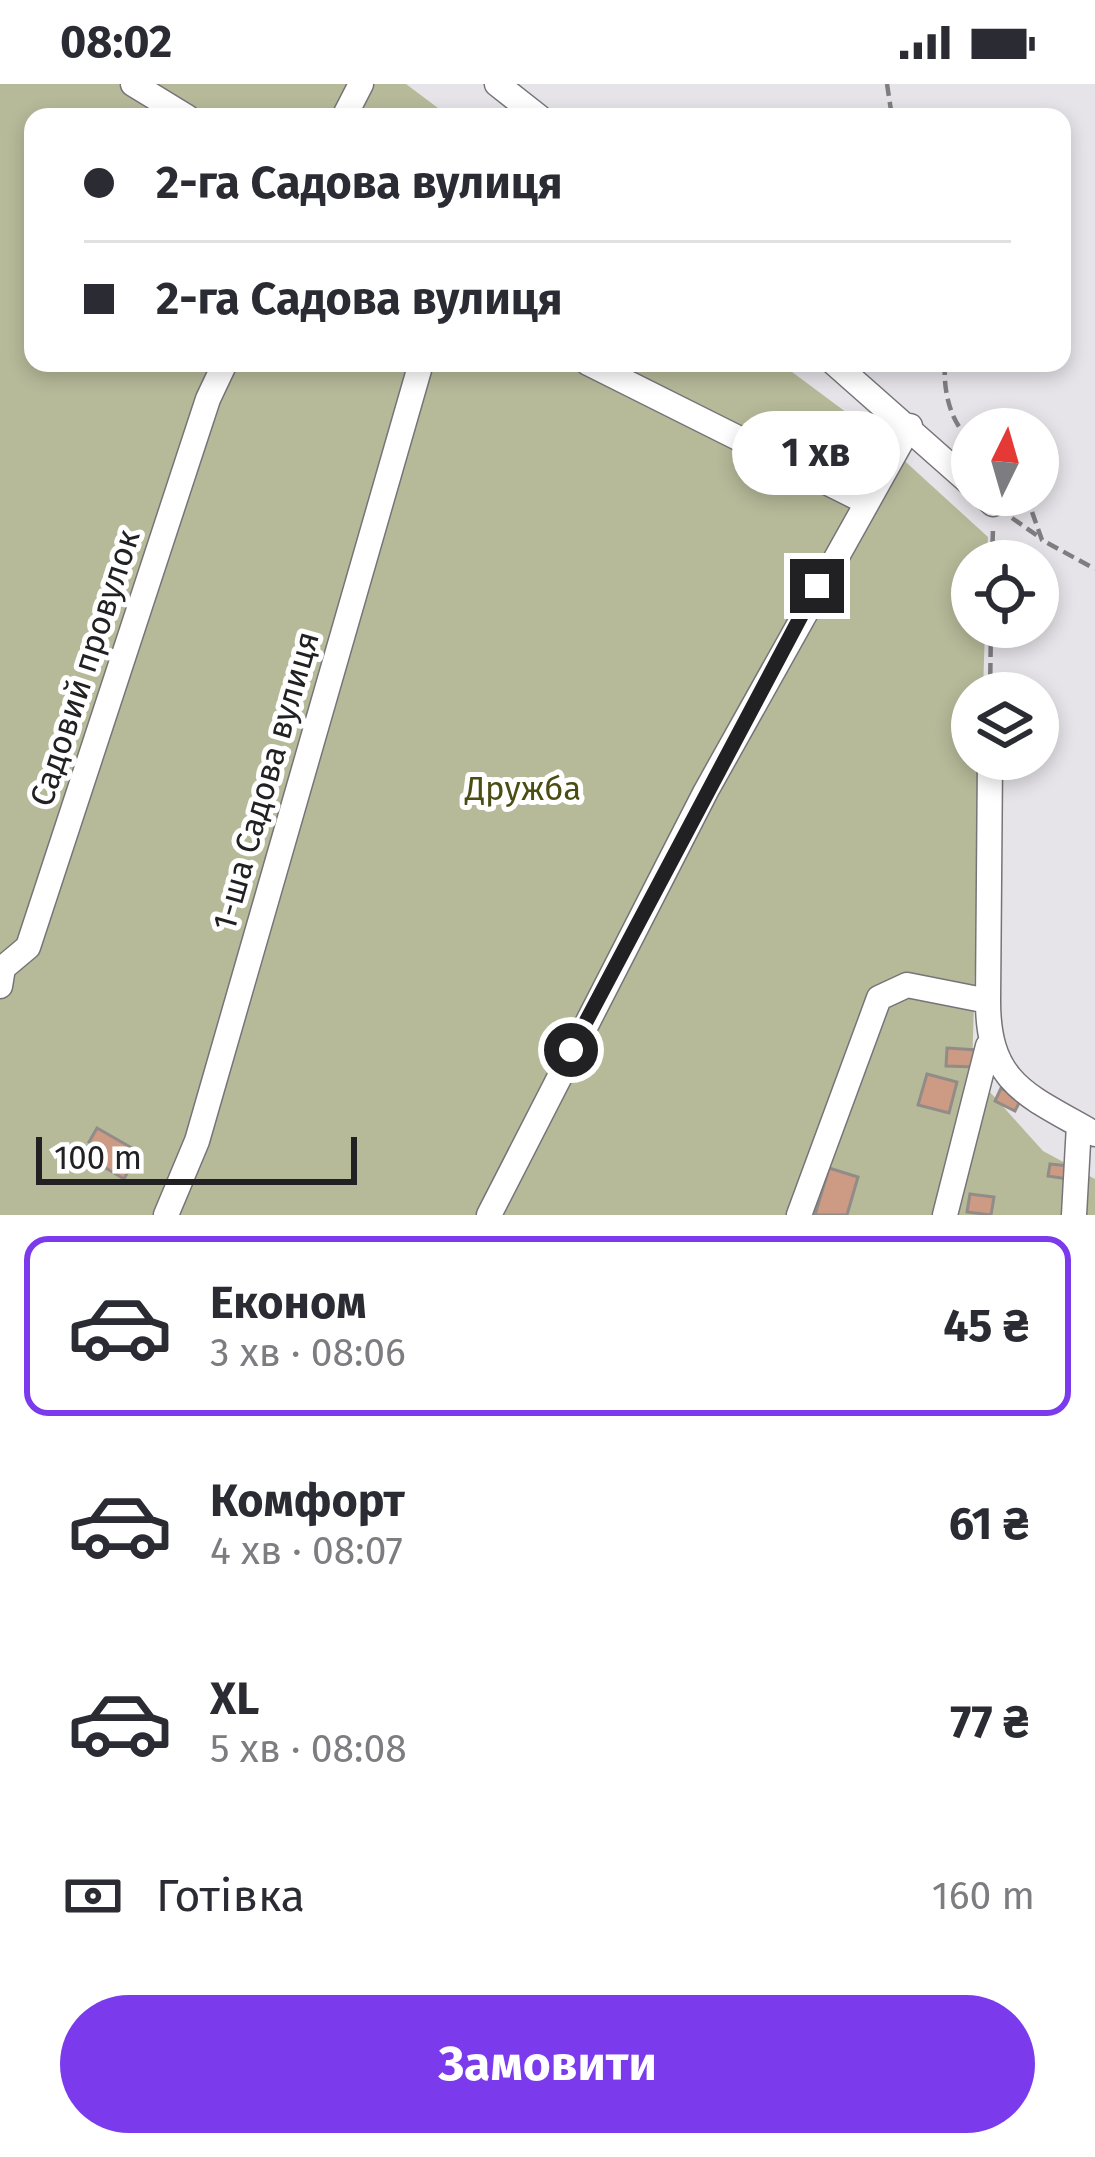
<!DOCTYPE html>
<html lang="uk">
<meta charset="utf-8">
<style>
body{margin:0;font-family:"Fira Sans",sans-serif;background:#f7f7f7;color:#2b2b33;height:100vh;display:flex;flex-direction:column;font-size:45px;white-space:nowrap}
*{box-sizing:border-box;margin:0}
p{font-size:39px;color:#7c7c81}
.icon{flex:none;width:66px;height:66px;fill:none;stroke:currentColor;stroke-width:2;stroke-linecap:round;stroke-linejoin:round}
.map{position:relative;height:1131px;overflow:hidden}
.side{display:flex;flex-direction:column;background:#fff;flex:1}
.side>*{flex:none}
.banner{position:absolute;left:24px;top:24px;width:1047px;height:264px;border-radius:24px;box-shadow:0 6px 18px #0003;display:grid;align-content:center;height:264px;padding:0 60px;background:#fff}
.needle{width:78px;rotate:5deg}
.tools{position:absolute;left:951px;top:324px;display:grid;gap:24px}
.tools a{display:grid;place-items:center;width:108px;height:108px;border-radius:50%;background:#fff;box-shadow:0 6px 18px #0003;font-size:60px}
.scale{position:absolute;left:36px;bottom:30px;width:321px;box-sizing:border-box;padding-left:12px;border:6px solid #212022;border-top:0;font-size:33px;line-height:42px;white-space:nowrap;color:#212022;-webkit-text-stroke:9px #fff;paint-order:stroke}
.end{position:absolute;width:54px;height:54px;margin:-27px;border:15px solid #212022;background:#fff;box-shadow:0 0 0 6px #fff}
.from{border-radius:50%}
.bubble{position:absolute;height:84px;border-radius:42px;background:#fff;box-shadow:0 6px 18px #0003;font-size:39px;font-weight:700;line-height:84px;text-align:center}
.banner b{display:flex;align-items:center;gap:42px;height:114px;font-size:45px}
.banner b+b{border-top:3px solid #e1e1e2}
.banner i{width:30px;height:30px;background:#2b2b33}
ul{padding:21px 0 0;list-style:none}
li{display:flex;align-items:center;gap:36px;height:180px;margin:0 24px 18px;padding:0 36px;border:6px solid transparent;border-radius:24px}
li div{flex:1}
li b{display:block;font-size:45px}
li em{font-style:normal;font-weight:700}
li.current{border-color:#7c3aed}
li>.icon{width:108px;height:108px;stroke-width:1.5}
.pay{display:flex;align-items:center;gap:30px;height:132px;padding:0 60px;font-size:45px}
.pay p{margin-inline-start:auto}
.primary-button{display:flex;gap:24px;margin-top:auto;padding:24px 60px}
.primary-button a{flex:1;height:138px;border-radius:72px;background:#7c3aed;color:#fff;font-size:48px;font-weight:700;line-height:138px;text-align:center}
.status{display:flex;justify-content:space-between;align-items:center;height:84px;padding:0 60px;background:#fff;direction:ltr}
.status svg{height:33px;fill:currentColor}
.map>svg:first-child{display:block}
.green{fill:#b7ba99}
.building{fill:#cd9a84;stroke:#928c89;stroke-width:3}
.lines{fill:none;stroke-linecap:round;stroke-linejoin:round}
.minor-casing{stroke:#767479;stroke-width:27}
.path{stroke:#7e7d80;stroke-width:4.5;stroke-dasharray:12 6;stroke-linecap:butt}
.minor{stroke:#fff;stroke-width:24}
.route{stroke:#212022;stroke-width:15}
.labels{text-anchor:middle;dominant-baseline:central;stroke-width:10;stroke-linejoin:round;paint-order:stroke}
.street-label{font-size:33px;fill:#212022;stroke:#fff}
.park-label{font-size:33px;fill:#4b4d13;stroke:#fff}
</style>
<div class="status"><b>08:02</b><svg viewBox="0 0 49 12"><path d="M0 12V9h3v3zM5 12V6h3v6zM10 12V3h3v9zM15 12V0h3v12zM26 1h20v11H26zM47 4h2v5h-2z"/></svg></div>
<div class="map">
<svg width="1095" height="1131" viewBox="0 0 1095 1131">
<rect width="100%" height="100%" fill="#e6e4e9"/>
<path class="green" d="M0,0H406L450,33H33V279H780L874,349L988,453L987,477H972V543H985L983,609H972V675H981L972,988L1043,1067L1095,1095V1131H0Z"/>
<path class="building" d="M947,964L977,966L975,983L946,982Z
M927,990L957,998L949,1029L918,1021Z
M1001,1004L1021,1015L1015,1027L995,1017Z
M97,1044L139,1068L124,1095L99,1080L106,1068L89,1058Z
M1050,1080L1070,1082L1068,1095L1048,1092Z
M829,1084L858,1093L847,1131H815Z
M970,1110L994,1113L991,1131L967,1128Z"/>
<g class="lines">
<defs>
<path id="minor" d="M133,0L187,33
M497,0L539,33
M344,33L361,0
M588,279L866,418
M834,279L972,401
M983,411L993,420
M0,902L3,884L28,863L208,315L225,279
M988,917C988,1001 1028,1011 1095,1050
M166,1131L197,1057L421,279
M489,1131L706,707L910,342
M799,1131L879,914L907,901L988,917L990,675
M945,1131L988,962
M1074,1131L1079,1041"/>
</defs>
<use href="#minor" class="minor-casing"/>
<path class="path" d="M887,0L892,33
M945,279C943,306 950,340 972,357
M1026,411L1042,456L1095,485
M1012,434L1042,455
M992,477L993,444
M990,609L991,543"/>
<use href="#minor" class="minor"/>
</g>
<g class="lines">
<path class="route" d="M571,966L817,502"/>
</g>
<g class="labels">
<g class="street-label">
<text transform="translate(85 584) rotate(-72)">Садовий провулок</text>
<text transform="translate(266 697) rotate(-74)">1-ша Садова вулиця</text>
</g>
<g class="park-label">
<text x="523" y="705">Дружба</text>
</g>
</g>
</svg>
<div class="tools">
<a><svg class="needle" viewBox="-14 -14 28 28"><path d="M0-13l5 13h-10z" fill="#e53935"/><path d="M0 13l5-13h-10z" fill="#7c7c81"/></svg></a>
<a><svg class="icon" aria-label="locate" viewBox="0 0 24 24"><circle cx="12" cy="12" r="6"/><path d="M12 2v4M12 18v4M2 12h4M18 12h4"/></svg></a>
<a><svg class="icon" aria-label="layers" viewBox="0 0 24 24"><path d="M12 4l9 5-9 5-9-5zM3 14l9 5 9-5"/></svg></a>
</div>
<div class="scale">100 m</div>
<i class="end from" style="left:571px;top:966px"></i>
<i class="end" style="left:817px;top:502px"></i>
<div class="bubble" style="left:732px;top:327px;width:168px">1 хв</div>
<div class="banner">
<b><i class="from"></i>2-га Садова вулиця</b>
<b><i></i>2-га Садова вулиця</b>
</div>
</div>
<section class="side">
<ul>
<li class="current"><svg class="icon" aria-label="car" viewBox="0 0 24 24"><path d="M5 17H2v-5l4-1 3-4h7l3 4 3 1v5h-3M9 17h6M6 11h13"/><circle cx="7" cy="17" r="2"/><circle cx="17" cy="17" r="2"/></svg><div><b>Економ</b><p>3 хв · 08:06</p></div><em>45 ₴</em></li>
<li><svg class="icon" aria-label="car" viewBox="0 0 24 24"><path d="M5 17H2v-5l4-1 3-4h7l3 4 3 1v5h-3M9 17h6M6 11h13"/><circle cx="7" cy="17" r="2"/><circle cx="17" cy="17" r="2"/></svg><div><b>Комфорт</b><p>4 хв · 08:07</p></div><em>61 ₴</em></li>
<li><svg class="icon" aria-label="car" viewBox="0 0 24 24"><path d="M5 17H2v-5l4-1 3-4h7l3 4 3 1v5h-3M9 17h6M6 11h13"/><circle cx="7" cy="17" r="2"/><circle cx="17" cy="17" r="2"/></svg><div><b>XL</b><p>5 хв · 08:08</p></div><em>77 ₴</em></li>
</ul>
<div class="pay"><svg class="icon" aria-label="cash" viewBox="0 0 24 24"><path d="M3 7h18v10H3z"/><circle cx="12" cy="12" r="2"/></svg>Готівка<p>160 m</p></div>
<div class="primary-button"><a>Замовити</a></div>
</section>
